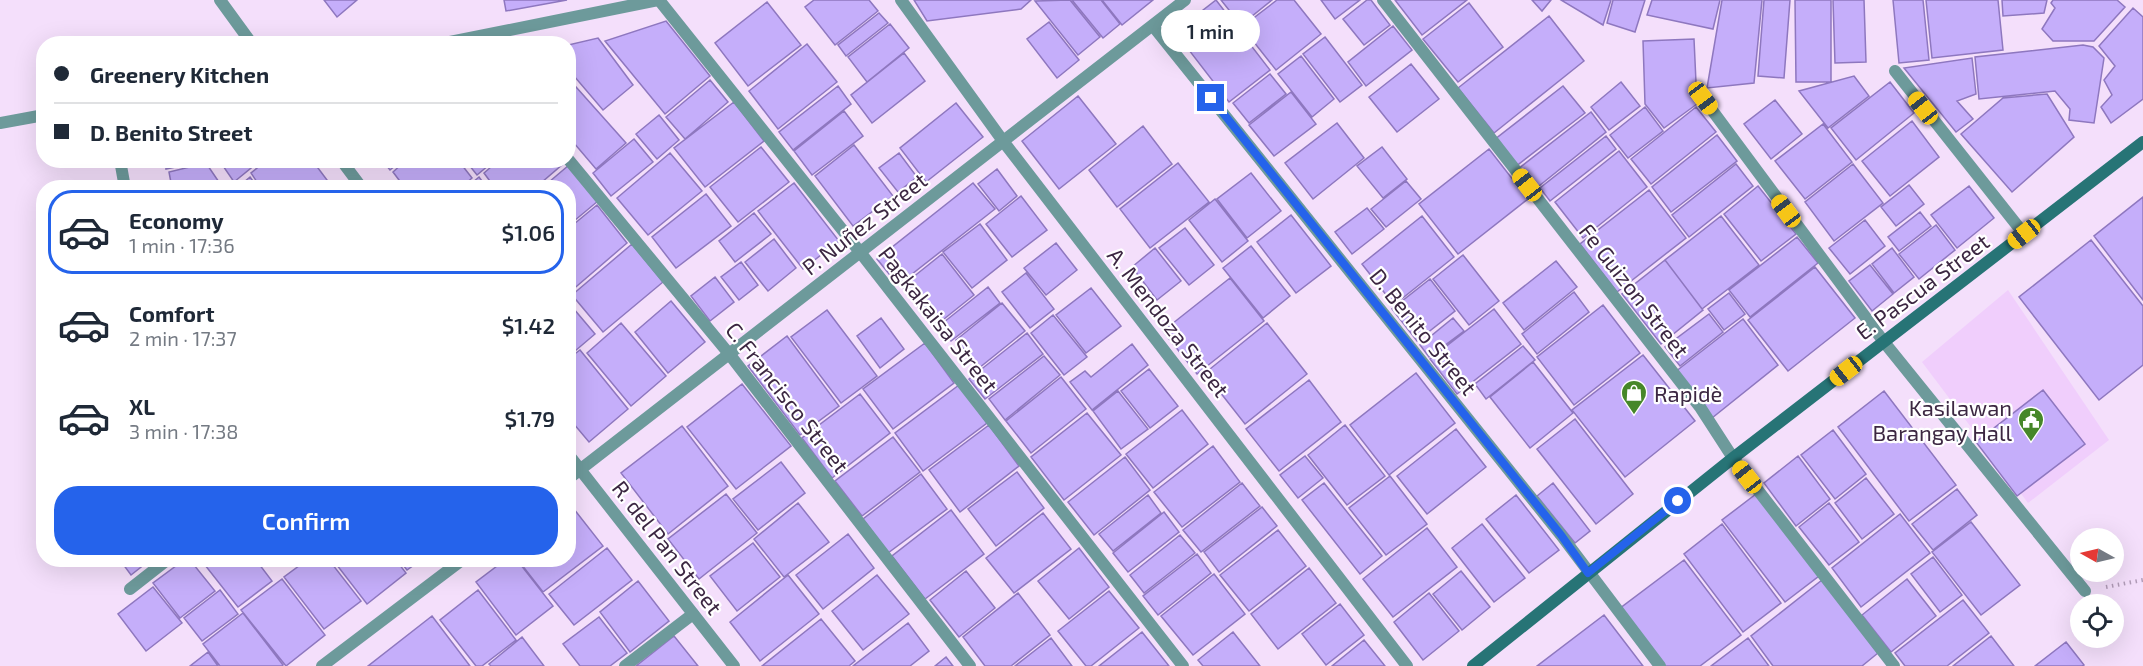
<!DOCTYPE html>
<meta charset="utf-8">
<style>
body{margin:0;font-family:"Exo 2",sans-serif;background:#f6f6f7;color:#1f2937;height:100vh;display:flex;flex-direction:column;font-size:22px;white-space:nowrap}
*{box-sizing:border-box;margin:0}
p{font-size:20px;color:#747a83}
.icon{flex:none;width:33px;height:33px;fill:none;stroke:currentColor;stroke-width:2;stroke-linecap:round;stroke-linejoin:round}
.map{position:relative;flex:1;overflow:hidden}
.sheet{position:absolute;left:36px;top:180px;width:540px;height:387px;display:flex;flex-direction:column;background:#fff;border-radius:24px;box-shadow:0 6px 24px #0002}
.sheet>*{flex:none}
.banner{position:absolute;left:36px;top:36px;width:540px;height:132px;border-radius:24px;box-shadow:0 6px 24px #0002;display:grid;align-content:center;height:132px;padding:0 18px;background:#fff}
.needle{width:39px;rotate:278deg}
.controls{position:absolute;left:2070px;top:528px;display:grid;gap:12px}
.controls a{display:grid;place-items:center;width:54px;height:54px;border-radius:50%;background:#fff;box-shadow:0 6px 24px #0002;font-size:30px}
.end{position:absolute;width:27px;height:27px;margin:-14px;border:8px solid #2563eb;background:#fff;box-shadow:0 0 0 3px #fff}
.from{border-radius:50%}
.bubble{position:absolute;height:42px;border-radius:21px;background:#fff;box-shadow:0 6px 24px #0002;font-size:20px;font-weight:600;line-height:42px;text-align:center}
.car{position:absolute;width:18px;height:36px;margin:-18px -9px;border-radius:8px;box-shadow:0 0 4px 2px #0007;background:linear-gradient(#f5c518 24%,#345 0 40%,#f5c518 0 76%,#345 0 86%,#f5c518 0)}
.banner b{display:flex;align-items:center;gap:21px;height:57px;font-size:22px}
.banner b+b{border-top:2px solid #e0e1e3}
.banner i{width:15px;height:15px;background:#1f2937}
ul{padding:10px 0 0;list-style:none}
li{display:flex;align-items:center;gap:18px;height:84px;margin:0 12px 9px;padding:0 6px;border:3px solid transparent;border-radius:24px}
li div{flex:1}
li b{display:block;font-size:22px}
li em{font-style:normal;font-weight:600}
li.on{border-color:#2563eb}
li>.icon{width:54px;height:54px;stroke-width:1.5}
.button{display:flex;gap:12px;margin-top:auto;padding:12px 18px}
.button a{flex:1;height:69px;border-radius:24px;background:#2563eb;color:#fff;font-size:24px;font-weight:600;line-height:69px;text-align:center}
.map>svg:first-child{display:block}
.built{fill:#f0cefc}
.building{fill:#c5aefa;stroke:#8e77bf;stroke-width:1.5}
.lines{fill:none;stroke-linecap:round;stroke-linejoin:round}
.path{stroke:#b19cb8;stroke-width:4;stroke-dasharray:1.5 4.5;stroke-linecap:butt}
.lane{stroke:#6d9a9b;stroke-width:12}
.street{stroke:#6d9a9b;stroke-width:12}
.secondary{stroke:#277476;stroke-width:12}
.route{stroke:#2563eb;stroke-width:8}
.labels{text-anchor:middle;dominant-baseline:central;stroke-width:4.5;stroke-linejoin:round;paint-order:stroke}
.street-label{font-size:22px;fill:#3c2742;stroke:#fff}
.poi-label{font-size:22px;fill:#3c2742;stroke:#fff;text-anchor:start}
</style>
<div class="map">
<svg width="2143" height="666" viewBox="0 0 2143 666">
<rect width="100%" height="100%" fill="#f4dffb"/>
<path class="built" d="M2008,290L2109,440L2028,503L1922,362Z"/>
<path class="building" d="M324,0H357L337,17Z
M504,0H567L506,11Z
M814,0H869L878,11L835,45L805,7Z
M914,0H1031L1021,9L927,21Z
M1070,0L1100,37L1078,55L1035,1Z
M1072,0H1101L1120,24L1103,38Z
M1102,0H1153L1122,25Z
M1216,0L1270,70L1229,102L1175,32Z
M1221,0H1272L1241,25Z
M1277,0H1294L1321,34L1276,70L1242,27Z
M1321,0H1360L1335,19Z
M1367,0H1371L1390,25L1364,45L1343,19Z
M1395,0H1467L1422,35Z
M1532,0H1551L1542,11Z
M1561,0H1611L1603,25Z
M1613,0H1645L1635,32L1607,23Z
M1652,0H1720L1713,29L1647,15Z
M1722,0H1762L1754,83L1707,88Z
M1764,0H1790L1784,78L1758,76Z
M1795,0H1831V82H1796Z
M1833,0H1864L1866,62L1835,63Z
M1893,0H1923L1929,60L1899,63Z
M1926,0H1998L2003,50L1932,58Z
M2002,0H2047L2044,13L2003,16Z
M2053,0H2117L2125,7L2094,41H2053L2042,29L2055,8L2051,3Z
M767,2L801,45L748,86L715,43Z
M1469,3L1503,47L1458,82L1423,39Z
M2133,8L2143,17V99L2111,123L2101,107L2112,95L2104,80L2115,66L2099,46Z
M879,13L888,23L846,56L838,45Z
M1549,16L1584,61L1494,133L1458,88Z
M666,21L710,76L665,114L605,41Z
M1049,22L1079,60L1057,78L1027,39Z
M890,24L909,48L867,82L848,57Z
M1393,26L1412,50L1366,86L1348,62Z
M1325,37L1362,85L1340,102L1303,54Z
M598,38L633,85L603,110L568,69V45Z
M1694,39L1697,104L1664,128L1645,104L1643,41Z
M807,44L837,82L778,129L749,91Z
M2083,45L2093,47L2104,58L2094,123L2069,120L2070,109L2055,91L1979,99L1975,57Z
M904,53L925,81L872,123L851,95Z
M1301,56L1334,99L1312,117L1278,74Z
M1972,58L1976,94L1957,101L1973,119L1956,132L1904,68Z
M1411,64L1439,99L1397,132L1369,97Z
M1270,74L1286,94L1249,123L1233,103Z
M1854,76L1869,96L1828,128L1799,91Z
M568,78L626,143L596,169L568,136Z
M710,80L728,102L685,139L666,117Z
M1621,82L1640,106L1609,130L1591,107Z
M1890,82L1914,113L1856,160L1831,128Z
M838,86L851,104L793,150L779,132Z
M1563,86L1585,113L1515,167L1494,140Z
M1291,92L1316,124L1274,156L1249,125Z
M2047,94L2074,137L2012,192L1961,134L2003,98Z
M1078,96L1116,144L1059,189L1022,141Z
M1775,100L1802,134L1771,159L1744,124Z
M734,102L764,141L705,187L674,148Z
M956,103L983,137L926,182L900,148Z
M1645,107L1663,131L1628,158L1610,135Z
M1696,107L1716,132L1651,184L1631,159Z
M844,111L863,136L812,175L794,151Z
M1591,112L1606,132L1534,190L1518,169Z
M659,115L679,140L657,159L636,134Z
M1912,121L1939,157L1890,196L1862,161Z
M1337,123L1364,158L1313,199L1285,163Z
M1823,124L1852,162L1805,199L1775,161Z
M1143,126L1172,164L1117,207L1089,170Z
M1717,135L1737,161L1671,212L1652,187Z
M1606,136L1616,149L1550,201L1540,188Z
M634,139L653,162L611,196L593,173Z
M854,145L893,196L853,226L815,176Z
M761,147L789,182L738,222L710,187Z
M1382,147L1407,179L1383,198L1357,166Z
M1489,149L1528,199L1458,254L1419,204Z
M1619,151L1647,187L1583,238L1555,202Z
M670,153L702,191L648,235L617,198Z
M899,153L917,177L898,192L879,168Z
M165,160H208L166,169Z
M219,160H261L234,182Z
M267,160H312L333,188H261L251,173Z
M382,160H402L390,170Z
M406,160H458L472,178L461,188H405L393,172Z
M465,160H495L477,175Z
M499,160H561L563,164L535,188H495L484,173Z
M206,163L223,188H172L169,172Z
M1178,163L1209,202L1150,248L1120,209Z
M1736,164L1753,186L1689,237L1672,215Z
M1853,164L1883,203L1834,241L1805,202Z
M569,165L598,201L568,226V188H542Z
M997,169L1017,196L999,211L978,184Z
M1251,173L1281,211L1247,238L1217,199Z
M250,177L258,188H237Z
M479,177L487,188H466Z
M1406,181L1421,199L1386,227L1371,209Z
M794,183L839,241L803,269L758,211Z
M973,183L995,209L898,285L877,259Z
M1909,185L1924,204L1896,226L1881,207Z
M1758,186L1796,234L1761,261L1724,214Z
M1969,186L1994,218L1957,248L1931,215Z
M1649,190L1686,238L1617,292L1580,244Z
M706,194L731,226L676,268L652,237Z
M1021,196L1047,230L1012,257L986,224Z
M2143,197V300L2094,236Z
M1215,199L1248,241L1222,262L1189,220Z
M597,205L627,243L570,292L568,229Z
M1367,208L1384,229L1352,254L1335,232Z
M1920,212L1931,226L1899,251L1888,237Z
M754,213L771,234L735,262L719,241Z
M1291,215L1331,266L1296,293L1257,242Z
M1422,216L1454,257L1394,305L1362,264Z
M1721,216L1759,265L1702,309L1665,260Z
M1865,220L1885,246L1850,274L1829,248Z
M980,224L1007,260L972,288L943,252Z
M1936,225L1955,250L1919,279L1899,254Z
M1185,228L1214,265L1189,285L1159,248Z
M1797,237L1818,263L1750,317L1729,290Z
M774,239L796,268L768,291L745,262Z
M2091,240L2143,306V365L2099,400L2019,297Z
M1056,243L1077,270L1046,295L1024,268Z
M632,244L663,282L603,332L572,295Z
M1251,246L1290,296L1263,318L1223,268Z
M1155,248L1181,281L1157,300L1132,267Z
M1892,248L1914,277L1894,293L1872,264Z
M942,254L974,295L934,327L902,286Z
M1463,255L1499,301L1469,325L1433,279Z
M1665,260L1703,310L1661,344L1622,294Z
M1556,261L1577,287L1524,330L1503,303Z
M741,262L758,285L739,300L721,277Z
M1870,265L1893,294L1872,311L1849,281Z
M1815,267L1855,318L1788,371L1748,320Z
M1026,273L1054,309L1030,328L1002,292Z
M715,277L734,302L710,321L691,296Z
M1230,278L1264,321L1197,374L1163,331Z
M1430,279L1455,311L1417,341L1392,309Z
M988,287L1000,303L951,341L939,326Z
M1091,288L1121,326L1086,353L1056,315Z
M1574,292L1589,312L1537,354L1522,334Z
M1729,293L1745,314L1724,330L1708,309Z
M671,301L705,342L668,373L635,332Z
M568,302L595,334L568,357Z
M1002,303L1025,331L979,368L956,340Z
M1603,305L1640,353L1574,405L1537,357Z
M1494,309L1521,344L1457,394L1430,359Z
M827,310L877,376L841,403L791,337Z
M1709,314L1723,332L1680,366L1665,347Z
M1053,315L1087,357L1064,375L1031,333Z
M881,318L904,349L880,368L857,336Z
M1453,318L1464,331L1429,357L1420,345Z
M1743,319L1778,365L1712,418L1675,372Z
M621,323L666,376L631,406L587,353Z
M1267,323L1307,374L1245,424L1205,373Z
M1027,333L1043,354L985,399L969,379Z
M787,336L839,406L800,435L748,366Z
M925,343L954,383L893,429L863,389Z
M1132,344L1148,365L1092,410L1070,382L1085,371L1091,377Z
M1523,346L1535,360L1486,399L1475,384Z
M580,350L628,409L589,442L568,417V359Z
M1643,355L1695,421L1625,477L1572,410Z
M1044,356L1060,375L1005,420L989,399Z
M1533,362L1573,413L1530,448L1490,397Z
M1149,369L1178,406L1150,428L1121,391Z
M1416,373L1455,423L1389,475L1350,425Z
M1061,377L1086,409L1031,453L1006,421Z
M1309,380L1341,422L1279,471L1246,429Z
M742,384L791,446L736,489L687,427Z
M959,385L987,423L923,471L895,433Z
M2043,390L2085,444L2017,496L1976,442Z
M1118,391L1148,429L1121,449L1093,411Z
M1884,391L1956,485L1909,521L1838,427Z
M860,394L890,433L832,478L802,438Z
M1182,410L1208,444L1153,488L1126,454Z
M1087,413L1121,455L1064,500L1031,457Z
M1575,419L1633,494L1596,524L1537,449Z
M989,425L1019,466L960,512L929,470Z
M1345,425L1385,476L1347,505L1308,455Z
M682,426L728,486L668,534L621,473Z
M1456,429L1486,467L1427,514L1397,476Z
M1833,430L1866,474L1835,499L1801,455Z
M893,437L920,472L862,516L835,481Z
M1213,446L1240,482L1182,527L1154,492Z
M1305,456L1323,478L1298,498L1280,475Z
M1798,456L1830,499L1796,526L1764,483Z
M1125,457L1150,490L1094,535L1068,502Z
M781,462L805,493L758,530L733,499Z
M1017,472L1044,508L996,546L968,509Z
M921,474L947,509L888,553L863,519Z
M1390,476L1427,524L1386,555L1349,508Z
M1866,478L1894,514L1862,539L1835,503Z
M1242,483L1260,506L1201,552L1183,530Z
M1324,483L1382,556L1360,574L1302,500Z
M1553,483L1590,531L1575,543L1537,496Z
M1957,489L1977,515L1933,550L1912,524Z
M726,494L757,533L699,579L668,539Z
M1756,494L1819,576L1785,602L1722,520Z
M1148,495L1161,513L1113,551L1099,534Z
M1516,495L1559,550L1529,573L1486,519Z
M798,503L829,542L784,577L754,539Z
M1829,503L1859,542L1829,565L1799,527Z
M570,504L603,546L543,592L518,560H568Z
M1262,507L1277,526L1219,572L1204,552Z
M951,510L984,554L925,599L892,556Z
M1164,512L1179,532L1128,572L1113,553Z
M1043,513L1071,549L1014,593L986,558Z
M1900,514L1930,553L1861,607L1832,568Z
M1971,522L2020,585L1981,615L1932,552Z
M1482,524L1525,578L1494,602L1452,548Z
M1722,524L1781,603L1743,632L1684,554Z
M1427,528L1457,567L1393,617L1363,579Z
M1278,530L1306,566L1249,611L1220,575Z
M848,534L874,568L823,609L796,575Z
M1180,535L1195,553L1144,593L1130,575Z
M753,543L780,577L737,611L710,576Z
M607,548L632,580L574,625L549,594Z
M1079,548L1109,587L1069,619L1038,581Z
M1197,554L1211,573L1158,615L1143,596Z
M1933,557L1962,595L1940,612L1911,574Z
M120,560H150L131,575Z
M184,560H190L215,591L180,618L153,583Z
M201,560H256L272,581L238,607Z
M307,560H329L361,601L324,629L284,577Z
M333,560H396L406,573L367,604Z
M399,560H421L407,570Z
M505,560H517L553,606L516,635L476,582Z
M1684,560L1741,635L1700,666H1662L1619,609Z
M1309,568L1336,603L1278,649L1251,614Z
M966,571L995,608L959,637L930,600Z
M1461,571L1490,607L1462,630L1433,594Z
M1214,574L1245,614L1193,655L1161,616Z
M788,575L819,614L760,661L730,622Z
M877,575L909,614L863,650L832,611Z
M282,579L325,635L286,666L241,610Z
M1907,579L1936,616L1891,652L1862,615Z
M1822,580L1878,653L1862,666H1773L1751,636Z
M638,581L669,621L630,652L600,612Z
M153,587L182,623L146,651L118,614Z
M220,590L238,614L202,641L184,618Z
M478,590L516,640L482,666H476L440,620Z
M1109,591L1139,628L1091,666H1086L1058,631Z
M1018,593L1050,635L1011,666H985L963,637Z
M1429,593L1459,631L1423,660L1394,622Z
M1963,600L1989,633L1947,666H1905L1895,653Z
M1340,604L1364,635L1326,665L1302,634Z
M243,613L283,665L282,666H220L203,644Z
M1604,615L1643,666H1537Z
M432,616L470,666H368Z
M599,617L627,653L610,666H580L563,644Z
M821,619L855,661L849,666H762Z
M908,623L929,651L910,666H853Z
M1142,632L1169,666H1099Z
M1233,632L1260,666H1203L1198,660Z
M674,636L698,666H636Z
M1991,636L2014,666H1953Z
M522,637L544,666H491L489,664Z
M1051,638L1072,666H1015Z
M1748,638L1769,666H1711Z
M1364,640L1385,666H1332Z
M2066,642L2084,665L2082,666H2035Z
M208,652L218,666H190Z
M946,657L953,666H935Z"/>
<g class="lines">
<path class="path" d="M2106,587L2143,580"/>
<path class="lane" d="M220,0L252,44
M659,0L860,252L1183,666
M1383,0L1700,407L1733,458L1894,666
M1153,26L1561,535L1660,666
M1895,71L2024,234
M1703,98L1884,342L2085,591
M568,159L730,355L970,666
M120,160L125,188
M130,589L167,560
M625,666L693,614"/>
<path class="street" d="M901,0L1003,141L1407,666
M440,44L658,0
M0,123L44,115
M341,160L362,188
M568,454L734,666
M568,479L1185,0
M322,666L462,560"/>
<path class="secondary" d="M1473,666L1733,458L2143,142"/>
</g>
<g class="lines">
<path class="route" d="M1211,98L1561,535L1588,573L1678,501"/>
</g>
<defs>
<symbol id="shop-pin" viewBox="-11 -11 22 30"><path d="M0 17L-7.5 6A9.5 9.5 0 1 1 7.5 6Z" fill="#468729" stroke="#fff"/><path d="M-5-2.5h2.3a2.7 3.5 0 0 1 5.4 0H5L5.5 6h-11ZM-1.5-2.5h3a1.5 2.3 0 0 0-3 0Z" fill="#fff"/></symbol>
<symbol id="civic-pin" viewBox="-11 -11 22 30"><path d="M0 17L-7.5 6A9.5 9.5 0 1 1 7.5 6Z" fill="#468729" stroke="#fff"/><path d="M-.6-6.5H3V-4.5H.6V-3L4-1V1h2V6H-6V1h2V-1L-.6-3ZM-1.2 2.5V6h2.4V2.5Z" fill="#fff"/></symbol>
</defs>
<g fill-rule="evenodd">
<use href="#shop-pin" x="1619" y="378" width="30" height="40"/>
<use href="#civic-pin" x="2016" y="405" width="30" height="40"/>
</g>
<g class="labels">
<g class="street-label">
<text transform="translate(864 223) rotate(-38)">P. Nuñez Street</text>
<text transform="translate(1922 286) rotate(-37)">E. Pascua Street</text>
<text transform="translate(1635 290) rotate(52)">Fe Guizon Street</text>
<text transform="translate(939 319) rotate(52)">Pagkakaisa Street</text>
<text transform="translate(1169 322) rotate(52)">A. Mendoza Street</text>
<text transform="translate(1424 331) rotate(51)">D. Benito Street</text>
<text transform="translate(788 397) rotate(52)">C. Francisco Street</text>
<text transform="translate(668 547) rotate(52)">R. del Pan Street</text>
</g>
<g class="poi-label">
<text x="1654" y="393">Rapidè</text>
<text x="2012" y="407" text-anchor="end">Kasilawan<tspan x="2012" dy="25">Barangay Hall</tspan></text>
</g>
</g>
</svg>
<div class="controls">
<a><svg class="needle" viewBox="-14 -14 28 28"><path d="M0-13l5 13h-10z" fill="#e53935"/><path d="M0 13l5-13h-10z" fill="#747a83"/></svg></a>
<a><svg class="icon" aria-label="locate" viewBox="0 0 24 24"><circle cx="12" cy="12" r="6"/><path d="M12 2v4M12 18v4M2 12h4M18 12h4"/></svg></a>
</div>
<i class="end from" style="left:1678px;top:501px"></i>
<i class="end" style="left:1211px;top:98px"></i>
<div class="bubble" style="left:1161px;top:10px;width:99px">1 min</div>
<i class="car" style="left:1703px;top:98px;rotate:143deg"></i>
<i class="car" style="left:1923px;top:108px;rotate:322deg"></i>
<i class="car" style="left:1527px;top:185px;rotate:322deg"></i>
<i class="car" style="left:1786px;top:211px;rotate:323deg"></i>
<i class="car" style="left:2024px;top:234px;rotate:232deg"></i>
<i class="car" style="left:1846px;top:371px;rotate:232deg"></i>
<i class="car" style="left:1747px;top:477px;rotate:322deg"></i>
<div class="banner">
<b><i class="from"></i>Greenery Kitchen</b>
<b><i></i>D. Benito Street</b>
</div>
<section class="sheet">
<ul>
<li class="on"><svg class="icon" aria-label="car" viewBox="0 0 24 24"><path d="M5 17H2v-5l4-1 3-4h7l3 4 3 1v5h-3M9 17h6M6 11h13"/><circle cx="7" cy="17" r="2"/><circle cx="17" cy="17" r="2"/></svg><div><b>Economy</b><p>1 min · 17:36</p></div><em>$1.06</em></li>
<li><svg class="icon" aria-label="car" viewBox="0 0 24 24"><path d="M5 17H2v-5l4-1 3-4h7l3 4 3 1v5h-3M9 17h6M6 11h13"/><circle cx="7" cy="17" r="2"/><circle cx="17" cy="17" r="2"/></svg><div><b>Comfort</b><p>2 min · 17:37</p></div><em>$1.42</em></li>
<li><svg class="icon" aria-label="car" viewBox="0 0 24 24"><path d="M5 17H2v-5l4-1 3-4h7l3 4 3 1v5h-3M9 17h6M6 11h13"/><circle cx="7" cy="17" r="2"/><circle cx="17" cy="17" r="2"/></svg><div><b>XL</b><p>3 min · 17:38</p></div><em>$1.79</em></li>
</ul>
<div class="button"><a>Confirm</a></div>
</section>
</div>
